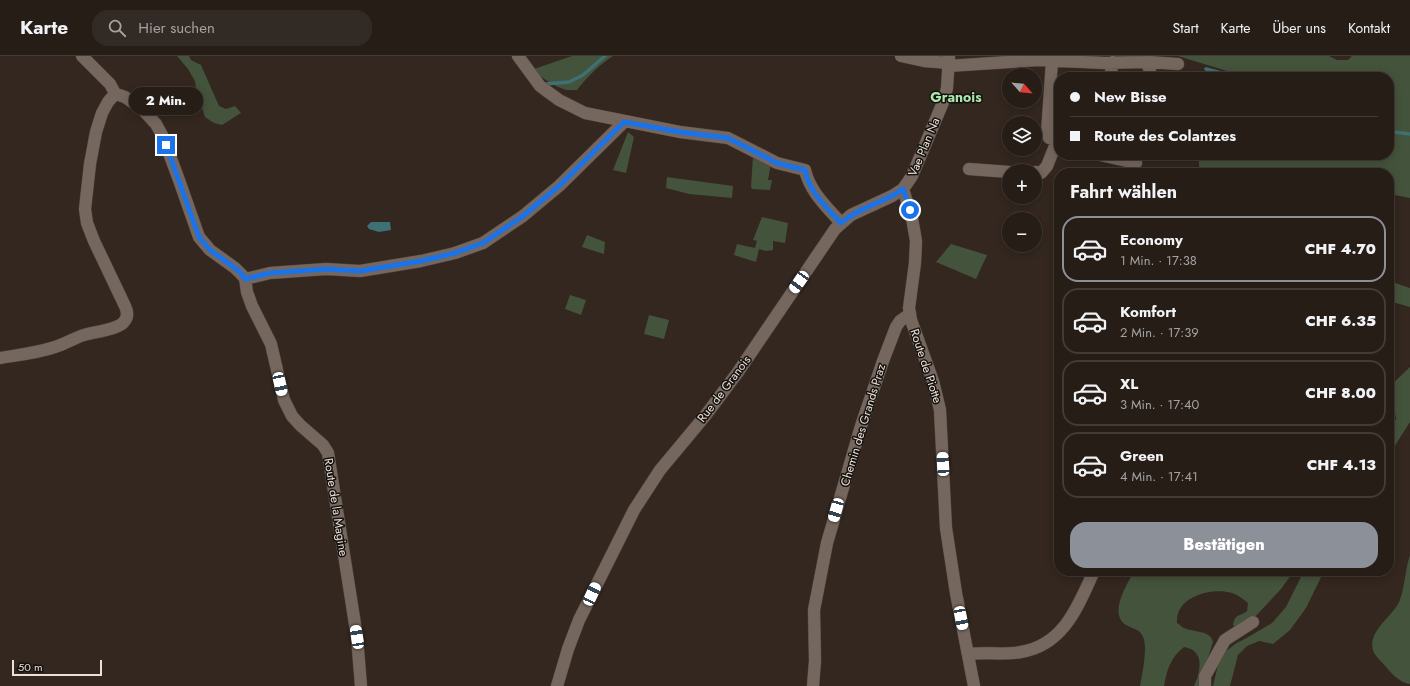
<!DOCTYPE html>
<html lang="de">
<meta charset="utf-8">
<style>
body{margin:0;font-family:Jost,sans-serif;background:#322a24;color:#f1f3f6;height:100vh;display:flex;flex-direction:column;font-size:15px;white-space:nowrap}
*{box-sizing:border-box;margin:0}
p{font-size:13px;color:#a4a2a1}
.icon{flex:none;width:22px;height:22px;fill:none;stroke:currentColor;stroke-width:2;stroke-linecap:round;stroke-linejoin:round}
.map{position:relative;flex:1;overflow:hidden}
.panel{position:absolute;left:1054px;top:112px;width:340px;height:408px;display:flex;flex-direction:column;background:#261d17;border-radius:16px;box-shadow:0 2px 10px #0003,0 0 0 1px #423b36}
.panel>*{flex:none}
.banner{position:absolute;left:1054px;top:16px;width:340px;height:88px;border-radius:16px;box-shadow:0 2px 10px #0003,0 0 0 1px #423b36;display:grid;align-content:center;height:88px;padding:0 16px;background:#261d17}
.needle{width:26px;rotate:117deg}
.controls{position:absolute;left:1002px;top:12px;display:grid;gap:8px}
.controls a{display:grid;place-items:center;width:40px;height:40px;border-radius:50%;background:#261d17;box-shadow:0 2px 10px #0003,0 0 0 1px #423b36;font-size:20px}
.scale{position:absolute;left:12px;bottom:10px;width:90px;box-sizing:border-box;padding-left:4px;border:2px solid #e8e0db;border-top:0;font-size:11px;line-height:14px;white-space:nowrap;color:#e8e0db;-webkit-text-stroke:3px #17110d;paint-order:stroke}
.end{position:absolute;width:18px;height:18px;margin:-9px;border:5px solid #1a73e8;background:#fff;box-shadow:0 0 0 2px #fff}
.from{border-radius:50%}
.bubble{position:absolute;height:28px;border-radius:14px;background:#261d17;box-shadow:0 2px 10px #0003,0 0 0 1px #423b36;font-size:13px;font-weight:800;line-height:28px;text-align:center}
.car{position:absolute;width:12px;height:24px;margin:-12px -6px;border-radius:5px;box-shadow:0 0 3px 1px #0007;background:linear-gradient(#fff 24%,#345 0 40%,#fff 0 76%,#345 0 86%,#fff 0)}
.banner b{display:flex;align-items:center;gap:14px;height:38px;font-size:15px}
.banner b+b{border-top:1px solid #423b36}
.banner i{width:10px;height:10px;background:#f1f3f6}
ul{padding:0;list-style:none}
li{display:flex;align-items:center;gap:12px;height:66px;margin:0 8px 6px;padding:0 8px;border:2px solid #423b36;border-radius:16px}
li div{flex:1}
li b{display:block;font-size:15px}
li em{font-style:normal;font-weight:800}
li.active{border-color:#8c9099}
li>.icon{width:36px;height:36px;stroke-width:1.5}
h2{padding:0 16px;font-size:18px;line-height:48px}
.action{display:flex;gap:8px;margin-top:auto;padding:8px 16px}
.action a{flex:1;height:46px;border-radius:16px;background:#8c9099;color:#fff;font-size:16px;font-weight:800;line-height:46px;text-align:center}
header{display:flex;align-items:center;gap:24px;box-sizing:border-box;height:56px;padding:0 20px;background:#261d17;border-bottom:1px solid #423b36}
header strong{font-size:19px}
nav{display:flex;gap:22px;margin-inline-start:auto;font-size:14px}
.search{width:280px;height:36px;background:#322a24;display:flex;align-items:center;gap:10px;box-sizing:border-box;padding:0 14px;border-radius:16px;color:#a4a2a1;font-size:15px}
.map>svg:first-child{display:block}
.green{fill:#44533b}
.water{fill:#3d7173}
.lines{fill:none;stroke-linecap:round;stroke-linejoin:round}
.stream{stroke:#3d7173;stroke-width:3.5}
.street-casing{stroke:#50453f;stroke-width:13}
.secondary-casing{stroke:#50453f;stroke-width:13}
.street{stroke:#75675e;stroke-width:12}
.secondary{stroke:#75675e;stroke-width:12}
.route{stroke:#1a73e8;stroke-width:5}
.labels{text-anchor:middle;dominant-baseline:central;stroke-width:3;stroke-linejoin:round;paint-order:stroke}
.street-label{font-size:12px;fill:#e8e0db;stroke:#17110d}
.quarter-label{font-size:14px;font-weight:bold;fill:#a9e7ae;stroke:#17110d}
</style>
<header>
<strong>Karte</strong>
<div class="search"><svg class="icon" aria-label="search" viewBox="0 0 24 24"><circle cx="10" cy="10" r="6"/><path d="M15 15l6 6"/></svg>Hier suchen</div>
<nav><a>Start</a><a>Karte</a><a>Über uns</a><a>Kontakt</a></nav>
</header>
<div class="map">
<svg width="1410" height="630" viewBox="0 0 1410 630">
<rect width="100%" height="100%" fill="#33271f"/>
<path class="green" d="M177,0H189L191,4L201,9L219,50L226,53L235,50L241,57L222,69L214,67L205,61L196,33L195,25L188,13Z
M572,0H613C599,9 587,21 577,34C573,34 570,34 567,34C557,32 539,21 534,13Z
M1178,0H1329L1337,4H1348L1352,0H1410V142L1389,138V117H1284L1275,112L1266,115L1264,117H1200L1198,99H1389V21H1240L1227,15Z
M628,76L634,81L626,117L613,114Z
M753,100L771,107L768,124H772L770,134L752,133L751,131Z
M667,121L733,130L732,142L689,138L666,132Z
M762,161L788,167L785,187L773,185V194L766,195L759,193L756,206L734,199L737,188L755,192L757,185L753,184Z
M587,179L605,186L604,198L582,191Z
M951,188L987,199L976,223L936,206Z
M1389,225L1410,232V251L1389,245Z
M570,239L586,244L581,259L565,253Z
M649,259L669,264L664,283L644,278Z
M1410,311V366L1389,399V376L1396,363L1394,350L1389,353V331Z
M1410,499V628C1400,627 1392,618 1386,611C1383,607 1377,602 1374,597C1365,576 1393,561 1400,544C1405,529 1405,514 1410,499Z
M1134,515H1294L1281,533L1253,563L1237,572L1233,569C1235,557 1240,561 1247,555L1248,547C1243,543 1238,539 1232,537C1211,531 1175,541 1177,567C1178,567 1182,571 1182,571C1192,577 1210,573 1213,586L1204,614L1202,630H1194C1201,615 1205,594 1184,591C1170,602 1167,614 1164,630H1140C1142,619 1148,591 1143,581C1140,573 1133,573 1126,569C1108,557 1127,529 1134,515Z
M1304,515H1324L1306,552L1290,574L1273,588L1259,585L1247,590L1238,599L1230,630H1213L1220,600L1235,588L1250,580L1272,567L1286,551Z"/>
<path class="water" d="M371,166H390L391,174L379,176L369,173L367,170Z"/>
<g class="lines">
<path class="stream" d="M1206,13L1233,20L1251,18L1259,21
M545,28L569,26L583,19L605,0
M1389,72L1394,76L1410,78"/>
<defs>
<path id="street" d="M82,0L110,28L116,39
M518,0L540,30L559,44L585,57L680,76L728,82L777,107L805,114C810,136 827,151 841,167
M901,0L924,5L949,7
M1052,5L1047,77L1049,82L1059,85
M1147,6L1151,19L1150,21
M948,10L1039,4L1104,7L1147,6L1178,8
M1110,21L1113,6
M1100,99L1136,107
M969,113L1009,116
M1035,116L1041,117L1047,110L1057,85
M245,223L270,217L326,213L360,215L421,205L455,197L483,187L523,160L559,130L624,66
M0,302C18,299 37,297 55,291C65,288 74,282 84,279C94,276 115,274 123,267C128,262 128,256 125,250L94,185L87,167L85,153L90,108L96,76L102,57L108,46L114,39H119L125,41L142,53L156,68L163,81L179,124L199,181L210,194L235,212L245,222L247,236L252,250L271,288L284,344L292,360L300,369L323,389L328,397L357,581L361,630
M968,598C986,596 1004,599 1021,596C1064,589 1078,550 1094,515
M557,630L568,593L579,564L634,454L660,414L705,360L738,316L835,173L851,159L892,140L903,133
M813,630L815,605L814,554L827,487L861,370L883,305L896,271L900,265L910,258
M1205,630V620L1225,584L1253,566"/>
<path id="secondary" d="M949,0L947,32L944,44L912,120L903,133L912,162L916,185L915,207L909,252L911,264L933,325L940,354L946,472L956,537L974,630"/>
</defs>
<use href="#street" class="street-casing"/>
<use href="#secondary" class="secondary-casing"/>
<use href="#street" class="street"/>
<use href="#secondary" class="secondary"/>
</g>
<g class="lines">
<path class="route" d="M166,89L199,181L210,194L235,212L241,217L245,223L270,217L326,213L360,215L421,205L455,197L483,187L523,160L559,130L624,66L680,76L728,82L777,107L805,114C809,136 827,152 841,167C859,151 884,147 903,133L910,154"/>
</g>
<g class="labels">
<g class="street-label">
<text transform="translate(924 91) rotate(-67)">Vae Plan Na</text>
<text transform="translate(926 310) rotate(72)">Route de Piotte</text>
<text transform="translate(724 333) rotate(-53)">Rue de Granois</text>
<text transform="translate(863 369) rotate(-73)">Chemin des Grands Praz</text>
<text transform="translate(336 451) rotate(81)">Route de la Magine</text>
</g>
<g class="quarter-label">
<text x="956" y="41">Granois</text>
</g>
</g>
</svg>
<div class="controls">
<a><svg class="needle" viewBox="-14 -14 28 28"><path d="M0-13l5 13h-10z" fill="#e53935"/><path d="M0 13l5-13h-10z" fill="#a4a2a1"/></svg></a>
<a><svg class="icon" aria-label="layers" viewBox="0 0 24 24"><path d="M12 4l9 5-9 5-9-5zM3 14l9 5 9-5"/></svg></a>
<a>+</a>
<a>−</a>
</div>
<div class="scale">50 m</div>
<i class="end from" style="left:910px;top:154px"></i>
<i class="end" style="left:166px;top:89px"></i>
<div class="bubble" style="left:129px;top:31px;width:74px">2 Min.</div>
<i class="car" style="left:799px;top:226px;rotate:215deg"></i>
<i class="car" style="left:280px;top:328px;rotate:168deg"></i>
<i class="car" style="left:943px;top:408px;rotate:357deg"></i>
<i class="car" style="left:836px;top:454px;rotate:196deg"></i>
<i class="car" style="left:592px;top:538px;rotate:25deg"></i>
<i class="car" style="left:961px;top:562px;rotate:169deg"></i>
<i class="car" style="left:357px;top:581px;rotate:351deg"></i>
<div class="banner">
<b><i class="from"></i>New Bisse</b>
<b><i></i>Route des Colantzes</b>
</div>
<section class="panel">
<h2>Fahrt wählen</h2>
<ul>
<li class="active"><svg class="icon" aria-label="car" viewBox="0 0 24 24"><path d="M5 17H2v-5l4-1 3-4h7l3 4 3 1v5h-3M9 17h6M6 11h13"/><circle cx="7" cy="17" r="2"/><circle cx="17" cy="17" r="2"/></svg><div><b>Economy</b><p>1 Min. · 17:38</p></div><em>CHF 4.70</em></li>
<li><svg class="icon" aria-label="car" viewBox="0 0 24 24"><path d="M5 17H2v-5l4-1 3-4h7l3 4 3 1v5h-3M9 17h6M6 11h13"/><circle cx="7" cy="17" r="2"/><circle cx="17" cy="17" r="2"/></svg><div><b>Komfort</b><p>2 Min. · 17:39</p></div><em>CHF 6.35</em></li>
<li><svg class="icon" aria-label="car" viewBox="0 0 24 24"><path d="M5 17H2v-5l4-1 3-4h7l3 4 3 1v5h-3M9 17h6M6 11h13"/><circle cx="7" cy="17" r="2"/><circle cx="17" cy="17" r="2"/></svg><div><b>XL</b><p>3 Min. · 17:40</p></div><em>CHF 8.00</em></li>
<li><svg class="icon" aria-label="car" viewBox="0 0 24 24"><path d="M5 17H2v-5l4-1 3-4h7l3 4 3 1v5h-3M9 17h6M6 11h13"/><circle cx="7" cy="17" r="2"/><circle cx="17" cy="17" r="2"/></svg><div><b>Green</b><p>4 Min. · 17:41</p></div><em>CHF 4.13</em></li>
</ul>
<div class="action"><a>Bestätigen</a></div>
</section>
</div>
